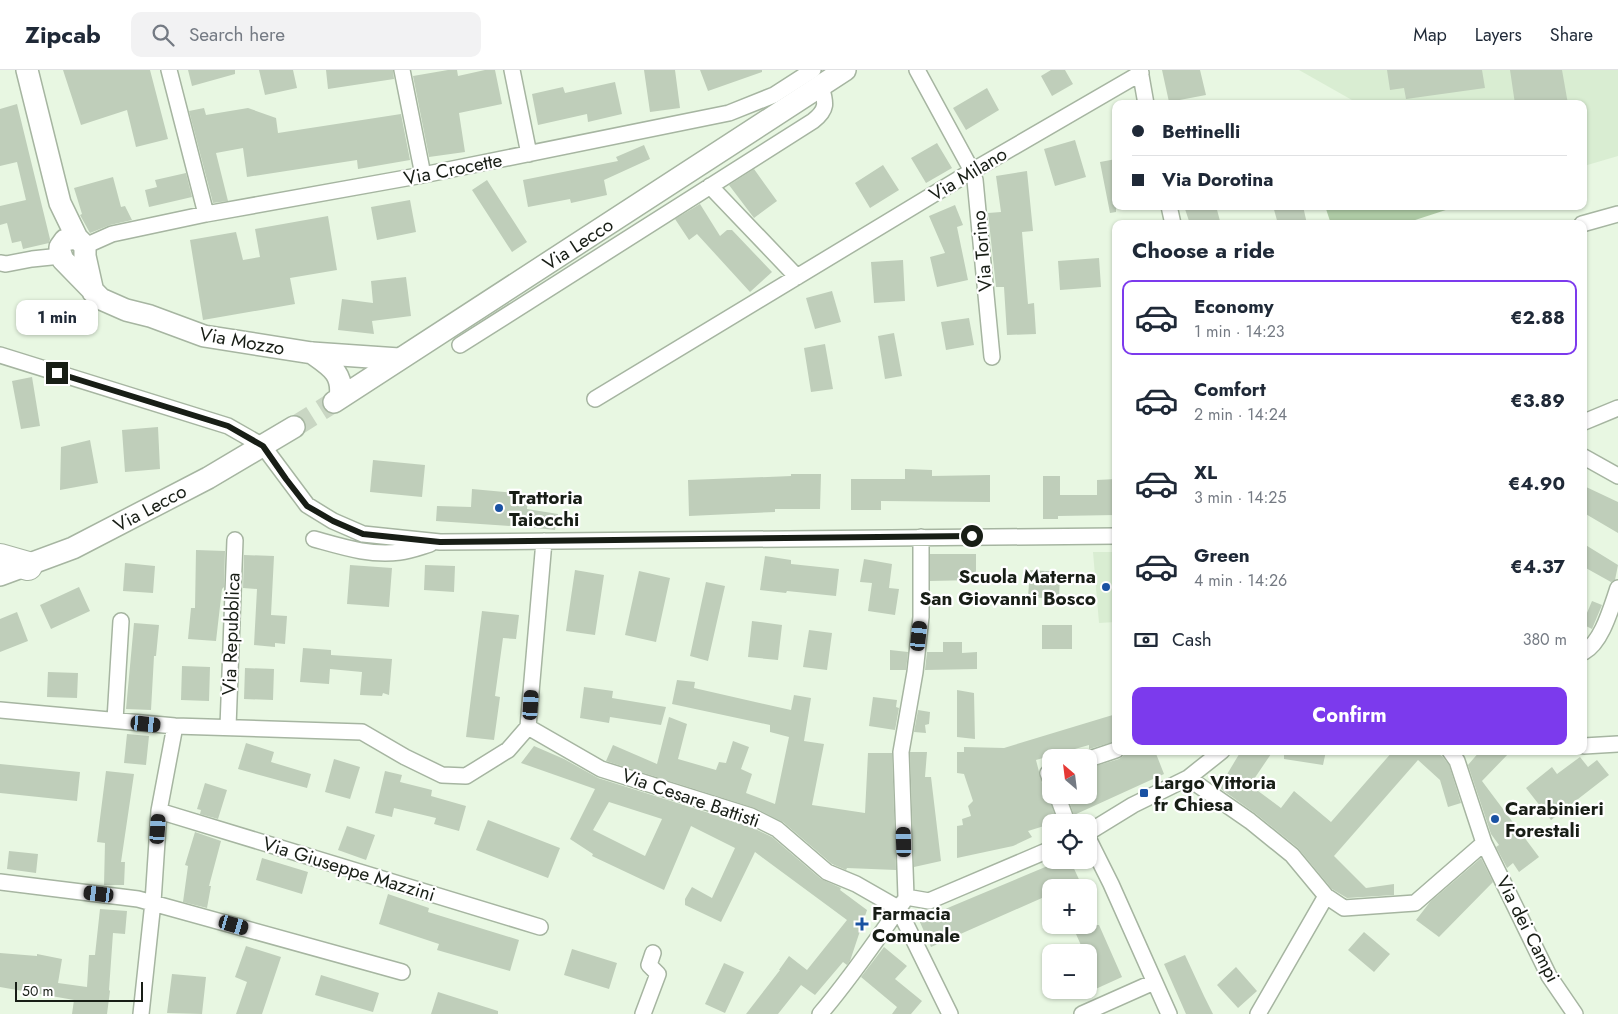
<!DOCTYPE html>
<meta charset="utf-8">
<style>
body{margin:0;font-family:Jost,sans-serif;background:#f2f2f3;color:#1f2937;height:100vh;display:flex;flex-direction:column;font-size:19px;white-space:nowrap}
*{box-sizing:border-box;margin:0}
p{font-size:16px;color:#747a83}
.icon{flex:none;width:28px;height:28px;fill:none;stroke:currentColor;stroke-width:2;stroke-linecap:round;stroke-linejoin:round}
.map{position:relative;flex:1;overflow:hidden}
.side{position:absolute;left:1112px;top:150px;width:475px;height:535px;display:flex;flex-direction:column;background:#fff;border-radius:10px;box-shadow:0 1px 4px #0004}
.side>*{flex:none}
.top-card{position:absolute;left:1112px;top:30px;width:475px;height:110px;border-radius:10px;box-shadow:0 1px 4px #0004;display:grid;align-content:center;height:110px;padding:0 20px;background:#fff}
.needle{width:32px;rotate:332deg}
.controls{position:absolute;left:1042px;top:679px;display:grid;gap:10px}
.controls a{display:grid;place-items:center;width:55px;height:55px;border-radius:10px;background:#fff;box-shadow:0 1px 4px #0004;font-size:25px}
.scale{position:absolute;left:15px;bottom:12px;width:128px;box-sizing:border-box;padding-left:5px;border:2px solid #181e16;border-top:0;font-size:14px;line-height:18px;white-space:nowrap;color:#181e16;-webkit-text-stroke:4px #fff;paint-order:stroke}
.end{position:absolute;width:22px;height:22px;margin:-11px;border:6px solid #181e16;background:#fff;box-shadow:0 0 0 2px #fff}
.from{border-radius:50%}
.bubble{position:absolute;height:35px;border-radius:10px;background:#fff;box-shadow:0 1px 4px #0004;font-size:16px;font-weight:700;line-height:35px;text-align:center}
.car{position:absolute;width:15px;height:30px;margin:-15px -8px;border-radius:6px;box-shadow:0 0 4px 1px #0007;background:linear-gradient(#222 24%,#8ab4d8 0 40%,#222 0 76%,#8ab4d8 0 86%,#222 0)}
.top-card b{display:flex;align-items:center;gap:18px;height:48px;font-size:19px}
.top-card b+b{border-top:1px solid #e0e1e3}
.top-card i{width:12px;height:12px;background:#1f2937}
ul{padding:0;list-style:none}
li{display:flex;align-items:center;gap:15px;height:75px;margin:0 10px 8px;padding:0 10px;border:2px solid transparent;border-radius:10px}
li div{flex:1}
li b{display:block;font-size:19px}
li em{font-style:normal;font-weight:700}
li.active{border-color:#7c3aed}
li>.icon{width:45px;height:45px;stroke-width:1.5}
h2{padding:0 20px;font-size:22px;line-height:60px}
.pay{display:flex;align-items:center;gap:12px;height:55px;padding:0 20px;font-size:19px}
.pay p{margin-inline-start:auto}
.cta{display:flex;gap:10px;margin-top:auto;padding:10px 20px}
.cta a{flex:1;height:58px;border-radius:10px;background:#7c3aed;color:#fff;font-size:20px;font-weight:700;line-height:58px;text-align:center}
header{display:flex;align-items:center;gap:30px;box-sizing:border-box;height:70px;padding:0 25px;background:#fff;border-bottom:1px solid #e0e1e3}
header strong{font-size:24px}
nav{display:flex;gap:28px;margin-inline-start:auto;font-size:18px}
.search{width:350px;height:45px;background:#f2f2f3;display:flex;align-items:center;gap:12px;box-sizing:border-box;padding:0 18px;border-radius:10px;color:#747a83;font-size:19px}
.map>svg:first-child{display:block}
.built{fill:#d9edd2}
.green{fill:#afcca6}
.building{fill:#bfceba;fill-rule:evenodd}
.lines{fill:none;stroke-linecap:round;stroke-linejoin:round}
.secondary-tunnel{stroke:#c9d6c3;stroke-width:21;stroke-dasharray:21 11;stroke-linecap:butt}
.street-casing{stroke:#a6b5a1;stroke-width:18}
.secondary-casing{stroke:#a6b5a1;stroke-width:24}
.highway-casing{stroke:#a6b5a1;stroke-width:30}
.street{stroke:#fff;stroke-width:15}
.secondary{stroke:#fff;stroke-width:21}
.highway{stroke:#fff;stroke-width:28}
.route{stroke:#181e16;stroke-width:6}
.poi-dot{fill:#1a52a3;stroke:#fff;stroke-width:2}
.labels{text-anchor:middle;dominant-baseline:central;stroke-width:4.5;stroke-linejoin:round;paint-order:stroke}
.street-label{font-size:19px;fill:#181e16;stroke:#fff}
.poi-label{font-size:19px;font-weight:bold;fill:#181e16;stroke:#fff;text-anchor:start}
</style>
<header>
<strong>Zipcab</strong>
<div class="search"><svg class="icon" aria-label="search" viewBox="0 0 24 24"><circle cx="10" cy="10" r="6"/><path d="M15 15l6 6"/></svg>Search here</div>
<nav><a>Map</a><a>Layers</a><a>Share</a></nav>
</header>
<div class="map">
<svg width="1618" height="944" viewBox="0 0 1618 944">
<rect width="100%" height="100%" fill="#e8f7e2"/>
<path class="built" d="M1299,0H1618V86L1584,96V34H1359Z
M1093,482H1116V552L1099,553Z"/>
<path class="green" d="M1325,136H1458L1403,154H1331Z"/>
<path class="building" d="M63,0H150L168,69L136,77L127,40L81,55Z
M188,0H235V4L192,16Z
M259,0H293L297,18L265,25Z
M326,0H393L394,9L328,19Z
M448,0H457L458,6L485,0H495L502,34L459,43L465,82L429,87L413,6Z
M644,0H675L680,38L650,42Z
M700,0H762V2L708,21Z
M1051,0H1065L1073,14L1052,26L1041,6Z
M1162,0H1200L1206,25L1169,32Z
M1387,0H1482L1485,18L1406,29L1404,18L1390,20Z
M1510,0H1562L1568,34H1515Z
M615,12L622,44L588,52L587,44L538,55L532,24L563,17L565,23Z
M987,18L999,40L966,60L953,38Z
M17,34L50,169L49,173L23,179L21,171L12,173L7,153L0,155V136L26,130L17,92L0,96V39Z
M204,38L206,45L248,38L276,48L278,63L401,44L410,90L358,99L357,90L247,107L243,78L216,83L228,131L213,133L189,41Z
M1075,70L1086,107L1055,116L1044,79Z
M937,73L952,98L926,113L911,88Z
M644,75L650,89L604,110L607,125L571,133L570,129L528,137L523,110L618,91L616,87Z
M1116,89V142L1110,143L1100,92Z
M883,95L899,120L870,138L855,113Z
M754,99L777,131L754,148L729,115Z
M1027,101L1033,161L1022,162L1028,234L1034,233L1036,264L1007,265L1004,217H996L988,143L1001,142L996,106Z
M186,103L192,127L149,137L145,120L157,117L155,110Z
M113,107L121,137L125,136L132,150L110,155L90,163L80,145L82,144L74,118Z
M487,110L527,172L512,182L472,120Z
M410,130L416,162L377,170L371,137Z
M700,134L720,166L727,160H732L772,202L750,222L697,164L689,170L675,149Z
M955,135L963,155L957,157L968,210L937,217L930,187L945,183L929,146Z
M1184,136H1216L1220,151L1212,154H1190Z
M1273,136H1303L1307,154H1278Z
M328,146L337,200L290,208L295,234L203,250L190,170L236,162L243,190L260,187L255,159Z
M1099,188L1101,217L1060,220L1058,191Z
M903,190L905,231L874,233L871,192Z
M406,207L411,246L372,251L374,264L338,260L342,229L373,233L371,211Z
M832,221L841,252L815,259L806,228Z
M969,248L974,275L946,280L941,252Z
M894,263L902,306L885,309L878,266Z
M825,274L833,319L811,322L804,278Z
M32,307L40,356L21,359L12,311Z
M158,357L160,399L125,402L122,360Z
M90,370L98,413L60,420L61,377Z
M373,390L425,395L422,427L370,422Z
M905,399L932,400V406L990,405V432L881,431V440H851V409H905Z
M791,404H821L820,439H775V442L689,446L688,410L791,406Z
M1043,406H1060V425H1097V410L1116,409V445L1058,446V449H1043Z
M1584,416L1618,432V463L1584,443Z
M472,419L528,424L527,439L558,444L555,460L526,457L436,451L437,436L471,437Z
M1584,474L1618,495L1615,510L1611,512L1584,497Z
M196,480L225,481L224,517L222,519L216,571L188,569L191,538H195Z
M930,484H976V510L930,511Z
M244,485L274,486L271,545L287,546L285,574L275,573V577L254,575L257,519L243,518Z
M765,486L791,490V494L839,499L836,526L787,521L786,523L760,520Z
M864,489L892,494L889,518L899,519L895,545L868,541L872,513L860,512Z
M125,493L155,496L153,523L123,521Z
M350,495L392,498L389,537L347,534Z
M425,495L455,496L454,522L424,520Z
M575,500L604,505L595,565L566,561Z
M1030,500L1060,502L1059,529L1028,527Z
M639,501L670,508L656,572L625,565Z
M706,512L725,516L708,591L690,586Z
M79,517L90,541L51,559L40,535Z
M1592,531L1602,535L1592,559L1584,555V550Z
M482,541L519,545L516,569L503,568L495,626L500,627L494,670L466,667Z
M17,542L28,571L0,582V549Z
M752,551L782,555L778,590L748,587Z
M134,553L159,555L156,586H154L151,640L126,639Z
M1042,555H1072V579H1042Z
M809,560L832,563L827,600L803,597Z
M943,572H962V583L977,582V599L925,600L927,582H943Z
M303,578L331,580V585L392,589L389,625L383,623L382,626L360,625L362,602L330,599L329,614L300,612Z
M890,580L908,582L906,600H890Z
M182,596L210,597L209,631L181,630Z
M245,598L274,599L273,630L244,629Z
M48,602L78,603L77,628L47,627Z
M677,610L695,612L694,618L791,640L794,625L811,628L804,671L824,674L812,735L865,743L868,683H892L896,800L847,798L846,800L832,794L783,752L755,738L606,691L613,675L657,694L669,647L687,654L678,689L716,700L719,692L726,693L733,671L749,677L741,699L752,704L746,723L775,734L789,667L770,662V655L672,634Z
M584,617L613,621L612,628L666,637L661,655L610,647L609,653L580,648Z
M957,620L974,623L975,669L957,667Z
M873,627L897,630L896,637L899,638L895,660L869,656Z
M918,640L930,642L929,654L925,655L926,663L914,662Z
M1116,644V671L1089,679V675L1036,690L1045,725H1048L1057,752L1028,761L1032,767L1013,776L957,788V756L963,755L962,749L971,746L968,736L973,731L964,704L957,703V682H964V677L1004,678Z
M127,664L149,666L146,695L124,693Z
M246,673L274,682L271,692L311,704L307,718L238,699Z
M534,676L564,689L598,708L747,755L772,767L821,809L841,818L840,820L867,840L850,891L847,895L843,892L815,925L801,915L778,944H746L780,900H779L789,886L807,900L847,850L755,782L721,852L685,835V829L692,817L712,828L735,778L691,756L664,820L592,786L593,784L570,769L595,719L521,693ZM609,732L662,749L645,786L593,760Z
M1125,681H1155L1164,704L1074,745L1067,725H1089V698L1119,689L1123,686Z
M1241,681H1273L1250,715L1281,738L1294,721L1331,752L1393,681H1434L1442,686L1449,695L1461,733L1448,737L1440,710L1418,690L1334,786L1366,818L1394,814V825L1347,828L1332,819L1298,778L1256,744L1221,719L1220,716Z
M1284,681H1326L1323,695L1284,689Z
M1480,681H1511L1482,711L1539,787L1519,802L1513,793L1507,798L1496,777L1499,775L1491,764L1468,695Z
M910,682H927L925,707H931L941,791L914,797Z
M1580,687L1588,697L1597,690L1609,705L1551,750L1526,718L1552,697L1557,704Z
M334,689L360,697L350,729L325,722Z
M0,694L80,702L77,731L0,723Z
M106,701L134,704L121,792H125L124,815H104L105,773L97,772Z
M385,701L402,705L400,712L432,720L431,726L466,736L459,761L434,754L436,748L394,738L392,747L375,743Z
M205,713L227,720L218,749L200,744L201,740L197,739Z
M488,750L560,778L548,808L476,780Z
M347,756L375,765L366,790L338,780Z
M195,762L221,771L209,816H211L207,838L183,832L188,796L185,795Z
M9,781L38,784L36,803L7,799Z
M262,788L308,802L302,824L256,810Z
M1481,788L1493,812L1439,867L1416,850L1430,832Z
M1062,790H1070L1083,818H1051V824L931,877L919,850Z
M388,824L429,838L428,842L519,870L510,901L437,880L439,874L379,854Z
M100,839L127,841L125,864L113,863L109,920L110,921L107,944H72L74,930L0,917V883L37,886V884L62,889L58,913L87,917L89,885H95Z
M1072,855H1099L1122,907L1089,922V882H1084Z
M1364,862L1390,884L1374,902L1348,880Z
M246,876L281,887L262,944H236L247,912L235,907Z
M884,877L907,896L895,909L922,931L911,944H892L897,937L861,907Z
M572,879L617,893L609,919L564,905Z
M1185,885L1204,926L1213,944H1186L1164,894Z
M724,893L744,902L725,943L705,934Z
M1236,897L1257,921L1238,938L1217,915Z
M172,904L206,907L202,944L167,943Z
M321,905L379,923L373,942L315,925Z
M438,922L498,941V944H431Z"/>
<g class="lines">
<path class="secondary-tunnel" d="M294,357L334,332"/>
<defs>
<path id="street" d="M169,0L206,144
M402,0L423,105
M512,0L529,84
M917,0L972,101L975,110L992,287
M1140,0L1146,34
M710,116L797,207
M1169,136L1173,154
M1582,154L1618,144
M85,176L112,164L206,144L423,105L729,43L774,25L813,0
M0,193L6,194L32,189L61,186
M460,275L813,51C828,39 826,33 821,16
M0,285L228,356L263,376L307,435L333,451L363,464L440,472L1116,466
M595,329L972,101L1141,3
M1584,352L1618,338
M1584,387L1618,406
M314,469C343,477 370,486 400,482C410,481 420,477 430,474
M1584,582C1602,572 1611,538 1618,518
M0,640L175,656L362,662L405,687L442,705L466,706L508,680L528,657L544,471
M115,650L121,551
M228,657L235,470
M528,657L601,699L751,746L777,759L827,802L856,814L898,838
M1584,676L1618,674
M1089,689L1116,680
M1051,702L1048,703L1051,711
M1188,708L1250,751L1292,785L1326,826L1344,838L1415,833L1484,773L1457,691L1450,681
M1057,725L1067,752
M159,741L540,857
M1089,762L1133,735L1188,708L1222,681
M1089,770L1111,814L1169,944
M1484,773L1549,906L1575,944
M0,812L138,829L402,902
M906,827L901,682L915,602L921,547V467
M906,827L929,831L1051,779
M898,838L950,944
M141,944L153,832L159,741L175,656
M643,944L658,904L649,895L653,883
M820,944C851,908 877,869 904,831
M1082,944L1154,912
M1258,944L1326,826"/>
<path id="secondary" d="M27,0L60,133L77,168
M93,222L85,186V176L77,168L65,170L60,177V182L63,190L101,229L126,240L150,246L204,266L312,283L399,289
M312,283C330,296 344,303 340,328
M334,332L845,0
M0,505L73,478L208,408L294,357"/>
<path id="highway" d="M0,488L28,496"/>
</defs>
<use href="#street" class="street-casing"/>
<use href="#secondary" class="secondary-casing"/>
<use href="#highway" class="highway-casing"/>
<use href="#street" class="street"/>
<use href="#secondary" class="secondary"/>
<use href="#highway" class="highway"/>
</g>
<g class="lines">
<path class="route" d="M57,303L228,356L263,376L286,409L307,436L333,451L363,464L440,472L972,466"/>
</g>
<g class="poi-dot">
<circle cx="499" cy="438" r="5"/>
<circle cx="1106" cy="517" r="5"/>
<rect x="1139" y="718" width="10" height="10" rx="2.5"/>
<circle cx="1495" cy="749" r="5"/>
<path d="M859.5 846.5h5v5h5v5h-5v5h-5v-5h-5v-5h5z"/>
</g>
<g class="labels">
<g class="street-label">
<text transform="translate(453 99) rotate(-11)">Via Crocette</text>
<text transform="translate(968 104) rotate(-31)">Via Milano</text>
<text transform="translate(578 174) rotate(-33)">Via Lecco</text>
<text transform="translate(982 181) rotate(-95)">Via Torino</text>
<text transform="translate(242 271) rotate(10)">Via Mozzo</text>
<text transform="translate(150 438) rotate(-28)">Via Lecco</text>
<text transform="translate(231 564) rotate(-88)">Via Repubblica</text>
<text transform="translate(691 728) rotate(19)">Via Cesare Battisti</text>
<text transform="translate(349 799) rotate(17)">Via Giuseppe Mazzini</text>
<text transform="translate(1528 859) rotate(63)">Via dei Campi</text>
</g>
<g class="poi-label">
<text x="509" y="427">Trattoria<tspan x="509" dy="22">Taiocchi</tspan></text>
<text x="1096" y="506" text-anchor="end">Scuola Materna<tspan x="1096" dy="22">San Giovanni Bosco</tspan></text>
<text x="1154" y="712">Largo Vittoria<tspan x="1154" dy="22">fr Chiesa</tspan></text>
<text x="1505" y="738">Carabinieri<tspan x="1505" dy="22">Forestali</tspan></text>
<text x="872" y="843">Farmacia<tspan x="872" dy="22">Comunale</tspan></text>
</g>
</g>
</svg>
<div class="controls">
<a><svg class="needle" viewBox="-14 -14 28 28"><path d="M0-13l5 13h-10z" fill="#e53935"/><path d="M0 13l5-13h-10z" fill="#747a83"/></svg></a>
<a><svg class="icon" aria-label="locate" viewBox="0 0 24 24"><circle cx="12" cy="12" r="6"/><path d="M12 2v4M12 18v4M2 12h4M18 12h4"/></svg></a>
<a>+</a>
<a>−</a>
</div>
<div class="scale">50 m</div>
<i class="end from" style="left:972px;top:466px"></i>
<i class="end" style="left:57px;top:303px"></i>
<div class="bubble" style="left:16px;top:230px;width:82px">1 min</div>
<i class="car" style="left:919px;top:566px;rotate:6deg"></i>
<i class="car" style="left:531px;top:635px;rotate:4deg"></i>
<i class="car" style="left:146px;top:654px;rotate:96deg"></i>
<i class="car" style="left:158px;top:759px;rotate:4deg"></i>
<i class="car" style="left:904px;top:772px;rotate:358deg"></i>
<i class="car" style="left:99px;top:824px;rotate:277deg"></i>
<i class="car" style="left:234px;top:855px;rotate:106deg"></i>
<div class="top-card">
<b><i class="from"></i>Bettinelli</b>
<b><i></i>Via Dorotina</b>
</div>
<section class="side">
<h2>Choose a ride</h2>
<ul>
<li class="active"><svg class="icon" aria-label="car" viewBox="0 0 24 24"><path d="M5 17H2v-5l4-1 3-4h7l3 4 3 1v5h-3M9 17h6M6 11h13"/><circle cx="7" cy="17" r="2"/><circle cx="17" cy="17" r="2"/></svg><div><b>Economy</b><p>1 min · 14:23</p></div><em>€2.88</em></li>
<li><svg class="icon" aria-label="car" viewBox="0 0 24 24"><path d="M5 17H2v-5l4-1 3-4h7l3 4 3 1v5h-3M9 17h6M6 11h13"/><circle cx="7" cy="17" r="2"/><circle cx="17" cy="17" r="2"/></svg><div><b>Comfort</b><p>2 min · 14:24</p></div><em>€3.89</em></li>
<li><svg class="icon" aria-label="car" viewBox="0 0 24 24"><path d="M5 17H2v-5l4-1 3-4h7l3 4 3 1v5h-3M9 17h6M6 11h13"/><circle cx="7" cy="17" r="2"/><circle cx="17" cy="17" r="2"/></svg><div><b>XL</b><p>3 min · 14:25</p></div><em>€4.90</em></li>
<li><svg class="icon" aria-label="car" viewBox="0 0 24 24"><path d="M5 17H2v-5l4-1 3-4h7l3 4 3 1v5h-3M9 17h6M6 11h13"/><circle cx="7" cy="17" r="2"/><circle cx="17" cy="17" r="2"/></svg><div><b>Green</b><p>4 min · 14:26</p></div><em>€4.37</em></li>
</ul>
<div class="pay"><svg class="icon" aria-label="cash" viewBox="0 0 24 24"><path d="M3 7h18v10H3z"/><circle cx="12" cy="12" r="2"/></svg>Cash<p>380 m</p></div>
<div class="cta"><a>Confirm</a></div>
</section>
</div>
